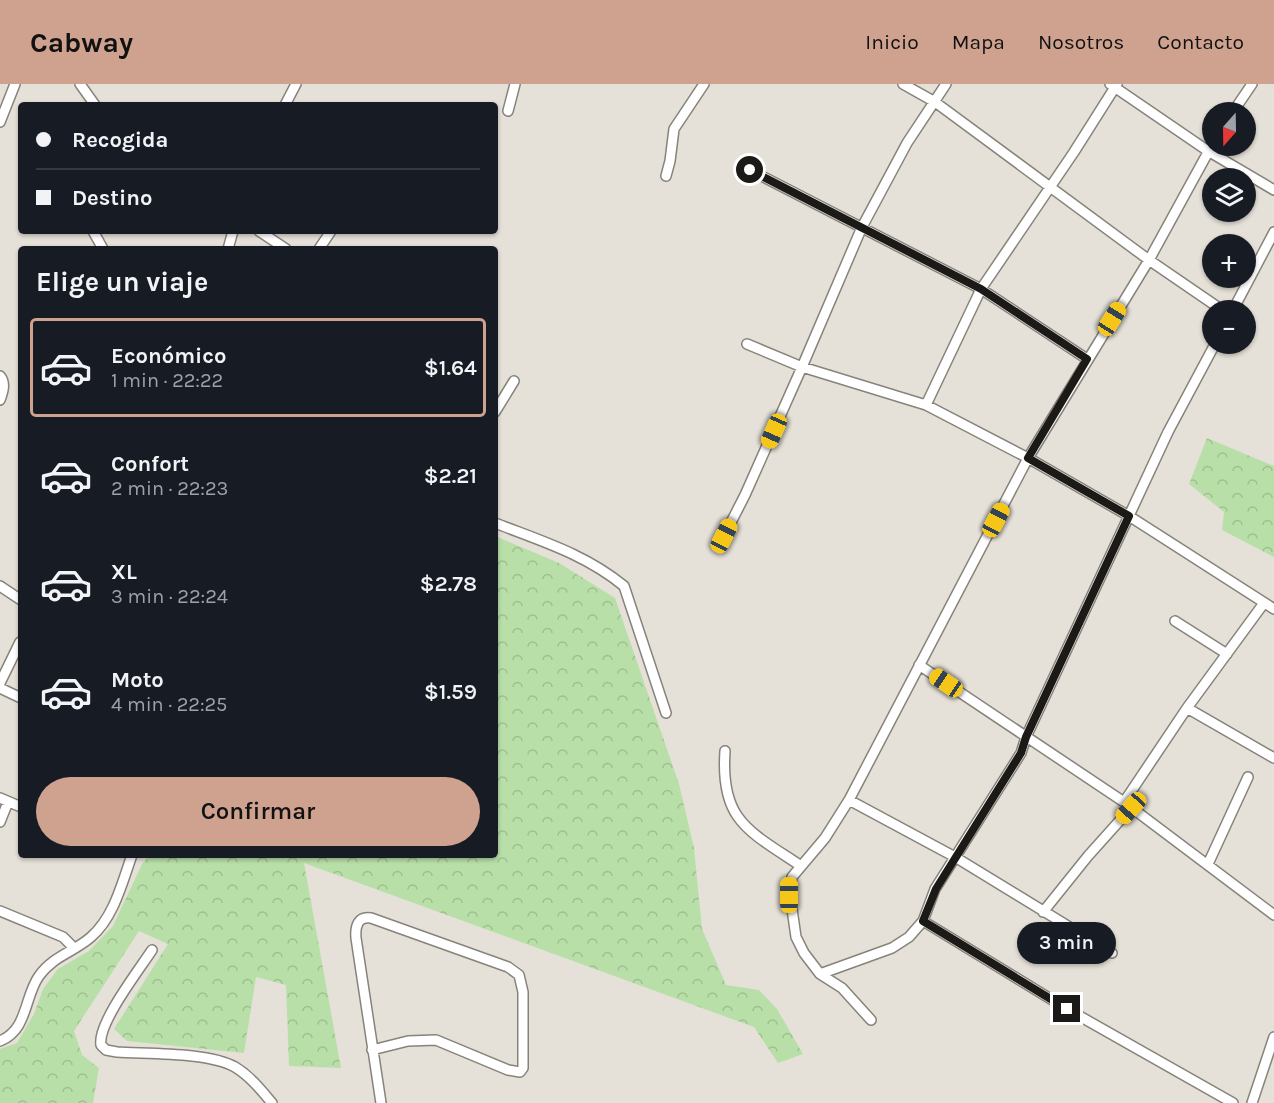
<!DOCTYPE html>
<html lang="es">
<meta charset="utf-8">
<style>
body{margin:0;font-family:Karla,sans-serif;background:#242831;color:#f1f3f6;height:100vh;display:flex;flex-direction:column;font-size:22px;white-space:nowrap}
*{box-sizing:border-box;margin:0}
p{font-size:20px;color:#9ea1a6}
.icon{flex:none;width:33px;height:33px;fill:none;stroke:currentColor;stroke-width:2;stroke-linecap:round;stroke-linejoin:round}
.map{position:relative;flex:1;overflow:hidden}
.panel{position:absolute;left:18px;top:162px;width:480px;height:612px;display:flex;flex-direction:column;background:#171b24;border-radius:6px;box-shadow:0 2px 4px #0004}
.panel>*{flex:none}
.banner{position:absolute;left:18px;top:18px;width:480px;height:132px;border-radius:6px;box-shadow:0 2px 4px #0004;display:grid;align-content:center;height:132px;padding:0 18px;background:#171b24}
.needle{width:39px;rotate:200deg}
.buttons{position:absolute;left:1202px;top:18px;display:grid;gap:12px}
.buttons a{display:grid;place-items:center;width:54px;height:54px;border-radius:50%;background:#171b24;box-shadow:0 2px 4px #0004;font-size:30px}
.end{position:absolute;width:27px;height:27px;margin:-14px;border:8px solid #1c1a17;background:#fff;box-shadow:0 0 0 3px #fff}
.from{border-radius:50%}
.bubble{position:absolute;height:42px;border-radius:21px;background:#171b24;box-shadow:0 2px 4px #0004;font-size:20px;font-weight:600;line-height:42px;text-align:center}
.car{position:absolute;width:18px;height:36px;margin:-18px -9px;border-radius:8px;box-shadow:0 0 4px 2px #0007;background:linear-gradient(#f5c518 24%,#345 0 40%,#f5c518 0 76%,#345 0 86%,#f5c518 0)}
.banner b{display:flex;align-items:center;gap:21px;height:57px;font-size:22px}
.banner b+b{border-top:2px solid #363941}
.banner i{width:15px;height:15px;background:#f1f3f6}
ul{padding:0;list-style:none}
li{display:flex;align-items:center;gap:18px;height:99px;margin:0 12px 9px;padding:0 6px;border:3px solid transparent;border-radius:6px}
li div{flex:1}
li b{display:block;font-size:22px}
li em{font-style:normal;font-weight:600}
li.on{border-color:#cfa28f}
li>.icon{width:54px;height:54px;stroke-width:1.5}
h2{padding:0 18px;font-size:27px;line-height:72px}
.button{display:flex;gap:12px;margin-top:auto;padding:12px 18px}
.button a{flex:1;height:69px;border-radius:36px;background:#cfa28f;color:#111;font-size:24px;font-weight:600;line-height:69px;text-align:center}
header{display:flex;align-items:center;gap:36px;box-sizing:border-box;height:84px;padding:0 30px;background:#cfa28f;color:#111}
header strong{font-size:28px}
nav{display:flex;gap:33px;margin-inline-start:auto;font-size:21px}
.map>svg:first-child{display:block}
.forest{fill:url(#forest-crowns)}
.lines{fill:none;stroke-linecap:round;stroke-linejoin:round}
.minor-casing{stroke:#87837b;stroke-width:12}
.minor{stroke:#fff;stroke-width:9}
.route{stroke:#1c1a17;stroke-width:8}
</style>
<header>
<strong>Cabway</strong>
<nav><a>Inicio</a><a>Mapa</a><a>Nosotros</a><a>Contacto</a></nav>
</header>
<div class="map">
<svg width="1274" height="1019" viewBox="0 0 1274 1019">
<defs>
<pattern id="forest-crowns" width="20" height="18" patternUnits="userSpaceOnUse" patternTransform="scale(1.5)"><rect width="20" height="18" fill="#b8dfa7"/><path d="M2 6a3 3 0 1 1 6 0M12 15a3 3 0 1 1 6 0" fill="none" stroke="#9ebf8f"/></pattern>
</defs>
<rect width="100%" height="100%" fill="#e5e1d8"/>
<path class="forest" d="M1207,354L1274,382V473L1222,446L1224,428L1189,400Z
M495,452L559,479L615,514L679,700L694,764L702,845L726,901L759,906L777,925L803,970L778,979L754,943L304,779L341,984L289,982L286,901L256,893L244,969L127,957L114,945L168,860L139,847L74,947L82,971L99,984L93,1019H0V965L17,959L34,930L43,905L58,885L89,867L113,842L142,780L150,771H495Z"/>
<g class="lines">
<defs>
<path id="minor" d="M80,0L95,21
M903,0L935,18L1149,176L1222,226
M1110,0L1208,67L1274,106
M285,21L296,0
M508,27L515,0
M1233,28L1252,0
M0,38L15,0
M750,86L981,205L1087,275
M666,92L670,77L674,45L704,0
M93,147L103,165
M259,147L286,165
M228,165L233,147
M319,165L331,147
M1233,226L1274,148
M747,260L802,283L926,321L1028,374L1129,432L1274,525
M1215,260L1168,348L1026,653L1021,669L935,805L923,837L1067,925L1233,1019
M0,292C6,299 3,308 0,316
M926,321L981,205L1074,68L1117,0
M495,328L514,297
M495,439C541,457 585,470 624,502L666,629
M724,452L745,411L802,283L862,143L907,59L946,0
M0,502L21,516
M1175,537L1227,570
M919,581L1124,718L1274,831
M0,599L20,558
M0,604L21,614
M1187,624L1274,674
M725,667C720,737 749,747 801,782
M0,714L21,723
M849,716L825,754L792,793L790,811L796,853L804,869L820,890L842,904L871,936
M1124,718L1187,624L1264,519
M0,738L8,718
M1208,780L1248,693
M0,827L63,853L73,863
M1043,828L1088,772L1131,724
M152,866C139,886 97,940 101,961L106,966L117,968C148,970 209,968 235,983C250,992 261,1006 272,1019
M1112,869L955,773L849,716L1028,374L1149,176L1212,61
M820,890L892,864L909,853L923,837
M0,957C28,946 24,913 39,892C53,872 74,868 91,853C114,833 122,799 132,771
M372,966L408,957L436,956L508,986L520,988L523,984V908L519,891L508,883L371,834C358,832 355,842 356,854L381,1019
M1252,1019L1274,953"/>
</defs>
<use href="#minor" class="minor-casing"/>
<use href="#minor" class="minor"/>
</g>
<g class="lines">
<path class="route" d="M750,86L981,205L1087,275L1028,374L1129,432L1026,653L1021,669L936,805L923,837L1067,925"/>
</g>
</svg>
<div class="buttons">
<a><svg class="needle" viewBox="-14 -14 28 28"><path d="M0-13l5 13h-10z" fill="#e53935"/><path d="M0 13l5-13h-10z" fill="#9ea1a6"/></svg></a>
<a><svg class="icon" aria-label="layers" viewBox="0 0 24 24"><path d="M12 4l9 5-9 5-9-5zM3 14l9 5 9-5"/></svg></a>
<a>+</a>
<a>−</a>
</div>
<i class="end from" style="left:750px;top:86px"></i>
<i class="end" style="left:1067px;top:925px"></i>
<div class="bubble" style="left:1017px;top:838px;width:99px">3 min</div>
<i class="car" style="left:1112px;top:235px;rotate:32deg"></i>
<i class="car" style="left:774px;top:347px;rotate:204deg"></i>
<i class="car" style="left:996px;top:436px;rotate:28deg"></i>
<i class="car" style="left:724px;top:452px;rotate:27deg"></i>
<i class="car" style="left:946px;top:599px;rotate:304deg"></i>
<i class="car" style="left:1131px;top:724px;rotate:222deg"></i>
<i class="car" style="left:789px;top:811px;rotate:0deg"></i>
<div class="banner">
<b><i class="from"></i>Recogida</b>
<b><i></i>Destino</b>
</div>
<section class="panel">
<h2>Elige un viaje</h2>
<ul>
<li class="on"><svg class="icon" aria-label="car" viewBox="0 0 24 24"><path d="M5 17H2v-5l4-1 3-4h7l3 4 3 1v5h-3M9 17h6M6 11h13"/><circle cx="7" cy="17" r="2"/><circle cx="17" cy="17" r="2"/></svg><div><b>Económico</b><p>1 min · 22:22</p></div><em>$1.64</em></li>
<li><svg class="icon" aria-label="car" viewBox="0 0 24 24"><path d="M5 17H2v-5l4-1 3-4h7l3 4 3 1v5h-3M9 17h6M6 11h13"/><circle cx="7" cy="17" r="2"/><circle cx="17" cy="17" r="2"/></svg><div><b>Confort</b><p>2 min · 22:23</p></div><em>$2.21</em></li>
<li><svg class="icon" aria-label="car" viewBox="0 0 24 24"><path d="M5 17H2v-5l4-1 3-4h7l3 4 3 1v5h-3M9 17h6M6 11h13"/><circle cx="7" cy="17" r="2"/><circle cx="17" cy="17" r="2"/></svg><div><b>XL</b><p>3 min · 22:24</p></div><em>$2.78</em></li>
<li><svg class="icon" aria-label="car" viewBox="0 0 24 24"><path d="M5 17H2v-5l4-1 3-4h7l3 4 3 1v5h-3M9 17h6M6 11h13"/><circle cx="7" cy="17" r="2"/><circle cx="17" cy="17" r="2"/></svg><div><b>Moto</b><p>4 min · 22:25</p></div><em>$1.59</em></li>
</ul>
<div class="button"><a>Confirmar</a></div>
</section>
</div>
